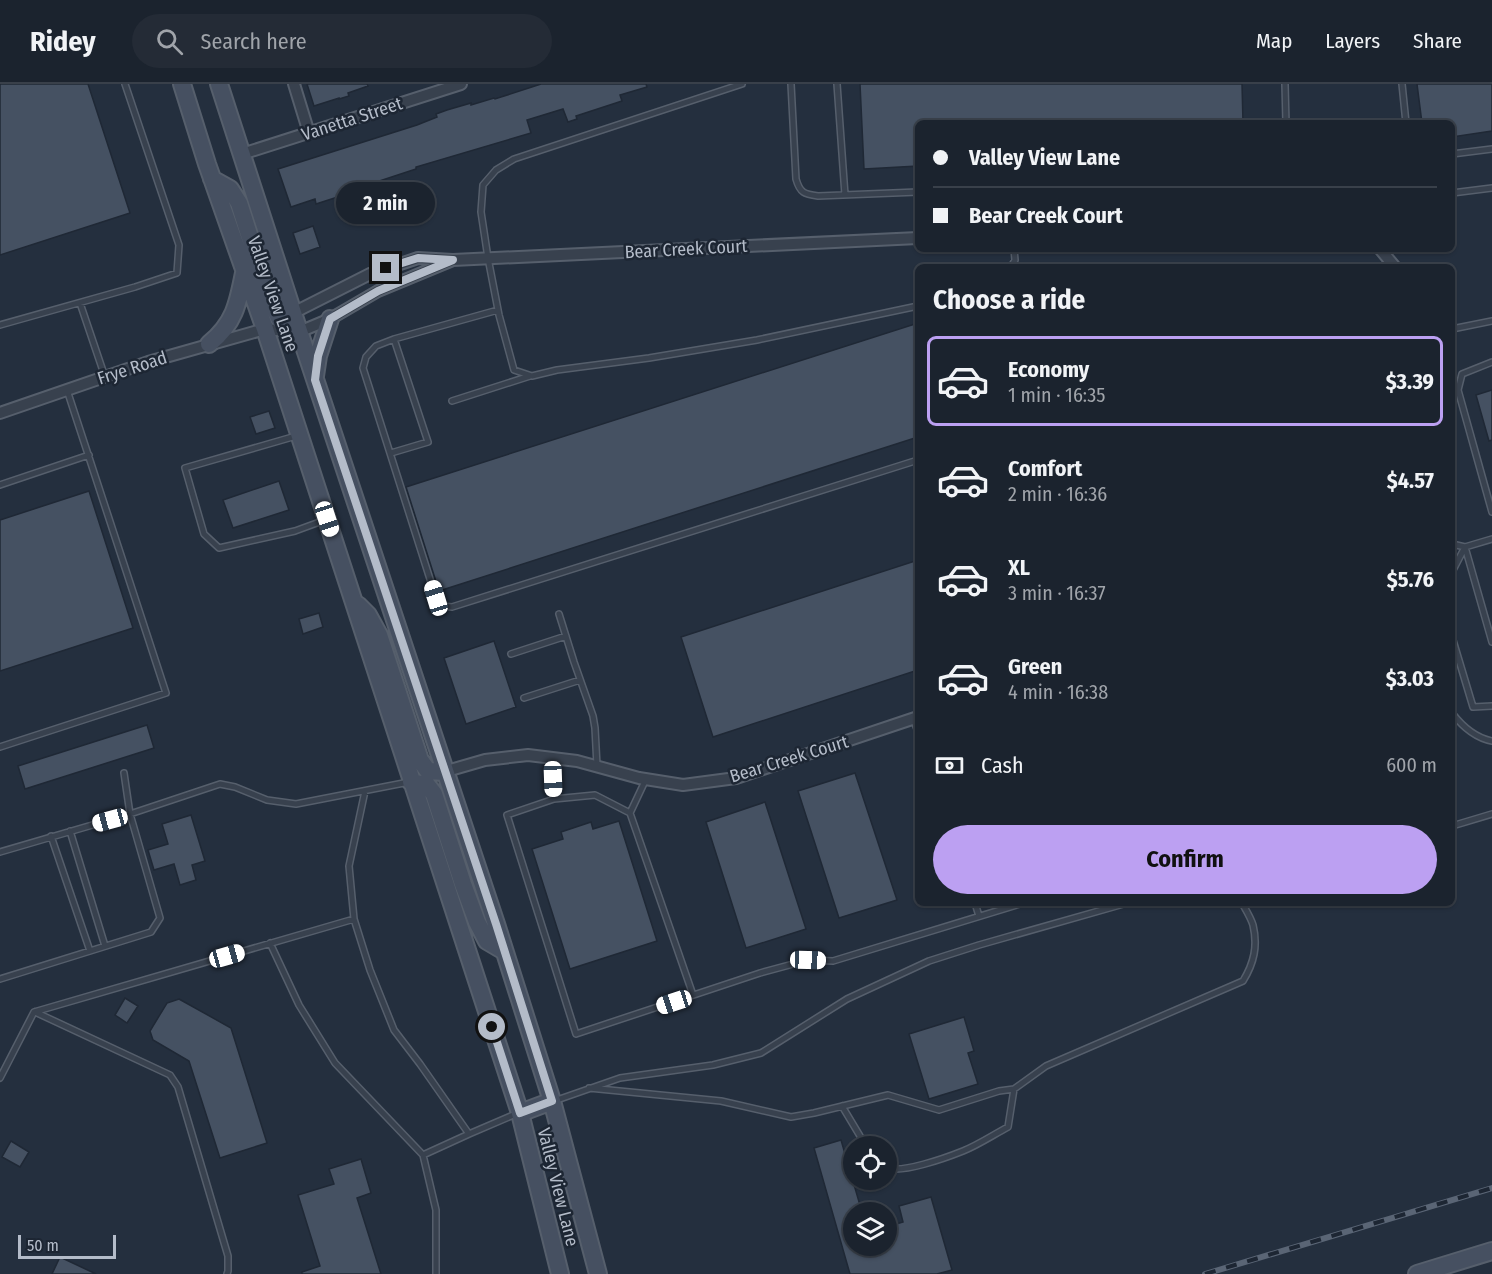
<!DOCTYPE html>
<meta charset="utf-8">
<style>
body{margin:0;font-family:"Fira Sans Condensed",sans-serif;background:#242b36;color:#f1f3f6;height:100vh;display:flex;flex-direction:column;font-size:22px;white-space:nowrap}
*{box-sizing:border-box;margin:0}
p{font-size:20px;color:#a0a4aa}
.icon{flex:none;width:33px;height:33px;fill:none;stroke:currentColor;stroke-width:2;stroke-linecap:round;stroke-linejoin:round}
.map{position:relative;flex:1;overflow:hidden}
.side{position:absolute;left:915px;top:180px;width:540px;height:642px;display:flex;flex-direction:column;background:#1b232e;border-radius:9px;box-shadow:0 2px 4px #0004,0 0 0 2px #39404a}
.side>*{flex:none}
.top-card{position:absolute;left:915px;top:36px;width:540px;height:132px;border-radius:9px;box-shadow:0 2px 4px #0004,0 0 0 2px #39404a;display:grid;align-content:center;height:132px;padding:0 18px;background:#1b232e}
.controls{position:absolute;left:843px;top:1052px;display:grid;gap:12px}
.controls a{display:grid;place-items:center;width:54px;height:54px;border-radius:50%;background:#1b232e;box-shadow:0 2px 4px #0004,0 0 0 2px #39404a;font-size:30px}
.scale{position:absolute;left:18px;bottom:15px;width:98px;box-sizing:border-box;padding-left:6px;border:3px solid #b4bcc9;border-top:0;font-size:16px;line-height:21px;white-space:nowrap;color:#b4bcc9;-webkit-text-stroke:4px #1d2633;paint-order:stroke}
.end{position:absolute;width:27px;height:27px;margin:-14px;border:8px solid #b4bcc9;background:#111;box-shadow:0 0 0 3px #111}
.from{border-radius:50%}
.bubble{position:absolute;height:42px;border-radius:21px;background:#1b232e;box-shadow:0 2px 4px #0004,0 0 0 2px #39404a;font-size:20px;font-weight:700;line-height:42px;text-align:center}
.car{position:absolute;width:18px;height:36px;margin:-18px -9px;border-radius:8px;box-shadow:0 0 4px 2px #0007;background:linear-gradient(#fff 24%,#345 0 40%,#fff 0 76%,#345 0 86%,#fff 0)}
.top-card b{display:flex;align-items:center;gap:21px;height:57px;font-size:22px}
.top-card b+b{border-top:2px solid #39404a}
.top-card i{width:15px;height:15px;background:#f1f3f6}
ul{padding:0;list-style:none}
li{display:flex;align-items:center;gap:18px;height:90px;margin:0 12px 9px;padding:0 6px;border:3px solid transparent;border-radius:9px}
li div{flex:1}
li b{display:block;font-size:22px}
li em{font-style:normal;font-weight:700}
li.on{border-color:#bca0f2}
li>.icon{width:54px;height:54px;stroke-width:1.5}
h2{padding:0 18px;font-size:27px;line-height:72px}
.pay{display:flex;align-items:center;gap:15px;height:66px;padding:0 18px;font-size:22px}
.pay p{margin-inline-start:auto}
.primary-button{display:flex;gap:12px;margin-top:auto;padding:12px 18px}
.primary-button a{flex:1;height:69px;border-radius:36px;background:#bca0f2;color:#111;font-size:24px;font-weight:700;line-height:69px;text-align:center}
header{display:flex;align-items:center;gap:36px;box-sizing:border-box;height:84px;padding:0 30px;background:#1b232e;border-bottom:2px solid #39404a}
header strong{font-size:28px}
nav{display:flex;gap:33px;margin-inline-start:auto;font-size:21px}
.search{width:420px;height:54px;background:#242b36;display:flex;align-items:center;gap:15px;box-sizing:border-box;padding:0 21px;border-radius:33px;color:#a0a4aa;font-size:22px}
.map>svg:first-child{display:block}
.building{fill:#455162;stroke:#1f2835;stroke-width:1.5}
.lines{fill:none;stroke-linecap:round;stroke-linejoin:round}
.lane-casing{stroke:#565f6c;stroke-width:8}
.street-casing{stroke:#565f6c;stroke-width:14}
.secondary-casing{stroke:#565f6c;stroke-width:20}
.lane{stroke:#38414e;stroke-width:5}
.street{stroke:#38414e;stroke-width:10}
.secondary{stroke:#465061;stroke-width:16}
.rail-casing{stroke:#5a6575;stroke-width:6}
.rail{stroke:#1d2633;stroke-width:4;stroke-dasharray:11;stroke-linecap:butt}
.route{stroke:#b4bcc9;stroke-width:8}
.labels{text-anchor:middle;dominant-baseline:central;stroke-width:5;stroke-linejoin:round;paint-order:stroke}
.street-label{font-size:18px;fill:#b4bcc9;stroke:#1d2633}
</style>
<header>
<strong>Ridey</strong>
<div class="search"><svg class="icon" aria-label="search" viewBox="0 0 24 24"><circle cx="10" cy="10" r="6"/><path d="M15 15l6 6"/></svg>Search here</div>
<nav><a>Map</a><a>Layers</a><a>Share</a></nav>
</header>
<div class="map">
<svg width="1492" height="1190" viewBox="0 0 1492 1190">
<rect width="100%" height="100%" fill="#242f3e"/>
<path class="building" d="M0,0H88L130,129L0,171Z
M307,0H367L368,2L348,9L349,12L339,15V14L314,22Z
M541,0H646L647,3L620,11L622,17L576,32L577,35L568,38L563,25L527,36L531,49L416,83V85L346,108L347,110L316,120L315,115L291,123L278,85L417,41L437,33L436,30L447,26L471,19V21L494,14L495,15Z
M860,0H1242L1243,39H918V82L864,85Z
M1417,0H1492V47L1452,53V39H1422Z
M313,142L320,163L300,170L293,149Z
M918,239V353L439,507L406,403Z
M1492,306V356L1489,357L1476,311Z
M269,327L275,344L256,350L250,333Z
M279,397L289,426L233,444L223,416Z
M89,407L133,544L0,587V436Z
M918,476V586L713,653L681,553Z
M319,529L323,543L303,550L299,535Z
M494,557L516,623L466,640L444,574Z
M147,641L154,664L25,705L18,682Z
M855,689L897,816L839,834L798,707Z
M765,718L806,845L746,864L706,738Z
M191,731L205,777L192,781L196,796L180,801L174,780L154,786L148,766L168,760L162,740Z
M619,737L657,857L570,885L532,765L563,755L561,748L591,738L593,745Z
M125,914L138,922L127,939L115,931Z
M179,915L231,944L267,1059L220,1074L189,977L153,956L150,947L167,919Z
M964,933L974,967L968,969L978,1000L929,1015L909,950Z
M841,1056L862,1128H854V1161H886V1143L903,1138L899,1122L931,1113L952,1186L937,1190H850L814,1064Z
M11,1057L29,1068L20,1083L2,1073Z
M361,1075L371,1109L357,1114L381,1190H302V1188L320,1182L298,1111L334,1100L329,1085Z
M60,1173L96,1190H52Z"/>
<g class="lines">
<defs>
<path id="lane" d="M742,0L514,75L496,86L483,101L481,128L488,174L499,231L514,286L532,292L557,286L649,274L757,256L918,222
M791,0L796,95C800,109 804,110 818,112L918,108
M837,0L845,111
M1285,0L1286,39
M1402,0L1406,39
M1452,70L1492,65
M1452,109L1492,104
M1011,183L1015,176L1014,165
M80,219L105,293
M498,226L394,255L376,262L366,273L363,284L436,514L442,522L452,523L918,376
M0,241L135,203L177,189L179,161L125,0
M1452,245L1492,237
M1492,278L1462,290L1458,306L1492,428
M452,317L530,292
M296,352L185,384L204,450L219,464L295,447L325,436
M391,369L428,358L394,255
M0,401L89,371
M1452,460L1465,463L1492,455
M1465,463L1492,558
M1452,488L1465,463
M559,530L574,578L593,632L595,644L597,682
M1452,553L1473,623L1492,622
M511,570L566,552
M524,614L580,596
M1452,629C1462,642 1476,654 1492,657
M913,634L918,648
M0,663L166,609L67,306
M553,674L554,715L507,731L576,950L760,889L808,876L833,877L1023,819
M365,707L349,782L354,835L370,886L394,946L420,980L469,1050L518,1029
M554,715L595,711L630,729L646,695
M630,729L693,911
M1452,742L1492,730
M70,747L105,862
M51,752L90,867
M0,768L130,730L220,700L235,703L267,716L296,720L409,698
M975,819L979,832
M270,859L299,921L335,979L423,1071
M0,895L151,848L160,834L130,730L124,689
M35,928L170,991L178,1003L228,1172V1187L227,1190
M0,994L34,928L354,835
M589,1004L721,1017L791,1033L814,1029L888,1011L939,1026L999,1007L1014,1005L1046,982L1243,897C1254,879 1258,862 1253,841C1251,834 1246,826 1242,819
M554,1017L620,994L713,981L761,969L847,915L929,877L979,861L1127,819
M842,1022L866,1062
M886,1083C899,1091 948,1073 963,1067C978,1061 993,1051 1008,1043L1014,1005
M436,1190V1126L423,1071L469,1050"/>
<path id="street" d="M294,0L309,49
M242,70L461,0
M1380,165L1395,183
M289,231L370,190L418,174L453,176L918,154
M268,243L265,245L299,248L330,235L378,207L453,176
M0,329L148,278L265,245
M440,689L485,676L528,671L577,677L639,694L683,701L736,694L918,633"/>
<path id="secondary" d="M182,0L207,80L265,245L520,1029L560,1190
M219,0L295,235L496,840L552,1017L598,1190
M212,95L230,105L239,119L270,216L280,236L299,248
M209,260C234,240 238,220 244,189
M315,292L318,272L330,235
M358,521L368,531L379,551L420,676L428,687L445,688
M411,698L427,701L434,710L463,800L477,838L487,857L504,867
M520,1029L552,1017
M1417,1190L1492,1167"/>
</defs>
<use href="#lane" class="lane-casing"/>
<use href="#street" class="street-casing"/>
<use href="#secondary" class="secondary-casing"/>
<use href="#lane" class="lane"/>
<use href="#street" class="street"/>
<use href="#secondary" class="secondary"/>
<defs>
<path id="rail" d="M1205,1190L1492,1104"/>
</defs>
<use href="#rail" class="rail-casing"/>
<use href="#rail" class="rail"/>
</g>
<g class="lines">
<path class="route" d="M386,184L418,174L453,176L378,207L330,235L318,272L315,296L496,840L552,1017L520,1029L492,943"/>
</g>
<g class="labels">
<g class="street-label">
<text transform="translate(352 35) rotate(-18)">Vanetta Street</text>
<text transform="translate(686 165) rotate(-3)">Bear Creek Court</text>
<text transform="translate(273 210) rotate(71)">Valley View Lane</text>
<text transform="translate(132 284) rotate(-18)">Frye Road</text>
<text transform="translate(789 675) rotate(-17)">Bear Creek Court</text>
<text transform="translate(558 1103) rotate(76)">Valley View Lane</text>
</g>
</g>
</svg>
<div class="controls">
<a><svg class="icon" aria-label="locate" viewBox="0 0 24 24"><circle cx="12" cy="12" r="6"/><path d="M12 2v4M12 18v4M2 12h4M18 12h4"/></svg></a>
<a><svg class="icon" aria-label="layers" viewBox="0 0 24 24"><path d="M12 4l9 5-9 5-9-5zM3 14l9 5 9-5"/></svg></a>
</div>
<div class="scale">50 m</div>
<i class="end from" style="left:492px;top:943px"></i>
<i class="end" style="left:386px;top:184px"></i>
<div class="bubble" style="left:336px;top:98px;width:99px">2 min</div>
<i class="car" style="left:327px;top:435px;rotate:162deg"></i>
<i class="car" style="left:436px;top:514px;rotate:343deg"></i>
<i class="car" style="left:553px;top:695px;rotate:178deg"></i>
<i class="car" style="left:110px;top:736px;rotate:255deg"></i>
<i class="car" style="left:227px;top:872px;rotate:74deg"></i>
<i class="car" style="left:808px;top:876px;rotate:92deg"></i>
<i class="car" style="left:674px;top:918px;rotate:252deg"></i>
<div class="top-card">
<b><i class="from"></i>Valley View Lane</b>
<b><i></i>Bear Creek Court</b>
</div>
<section class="side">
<h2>Choose a ride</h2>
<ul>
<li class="on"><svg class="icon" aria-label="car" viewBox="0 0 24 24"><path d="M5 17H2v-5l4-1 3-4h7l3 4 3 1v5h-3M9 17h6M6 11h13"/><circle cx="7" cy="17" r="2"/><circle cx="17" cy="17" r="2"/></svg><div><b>Economy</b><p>1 min · 16:35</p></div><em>$3.39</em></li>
<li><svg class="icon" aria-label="car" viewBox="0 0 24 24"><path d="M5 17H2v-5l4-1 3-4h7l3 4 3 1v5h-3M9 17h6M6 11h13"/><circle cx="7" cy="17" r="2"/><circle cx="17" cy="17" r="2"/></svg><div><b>Comfort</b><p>2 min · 16:36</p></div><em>$4.57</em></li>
<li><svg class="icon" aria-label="car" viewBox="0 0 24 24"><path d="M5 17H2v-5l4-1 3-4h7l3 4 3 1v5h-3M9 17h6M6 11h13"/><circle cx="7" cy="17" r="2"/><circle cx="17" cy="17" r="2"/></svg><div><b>XL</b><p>3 min · 16:37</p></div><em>$5.76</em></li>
<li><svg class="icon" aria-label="car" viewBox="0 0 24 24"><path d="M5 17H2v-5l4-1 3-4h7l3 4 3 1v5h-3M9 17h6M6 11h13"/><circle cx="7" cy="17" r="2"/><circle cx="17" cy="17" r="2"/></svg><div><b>Green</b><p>4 min · 16:38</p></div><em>$3.03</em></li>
</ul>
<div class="pay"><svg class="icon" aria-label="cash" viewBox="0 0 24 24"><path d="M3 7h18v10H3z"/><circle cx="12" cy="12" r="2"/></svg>Cash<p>600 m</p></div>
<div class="primary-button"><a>Confirm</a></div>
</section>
</div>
